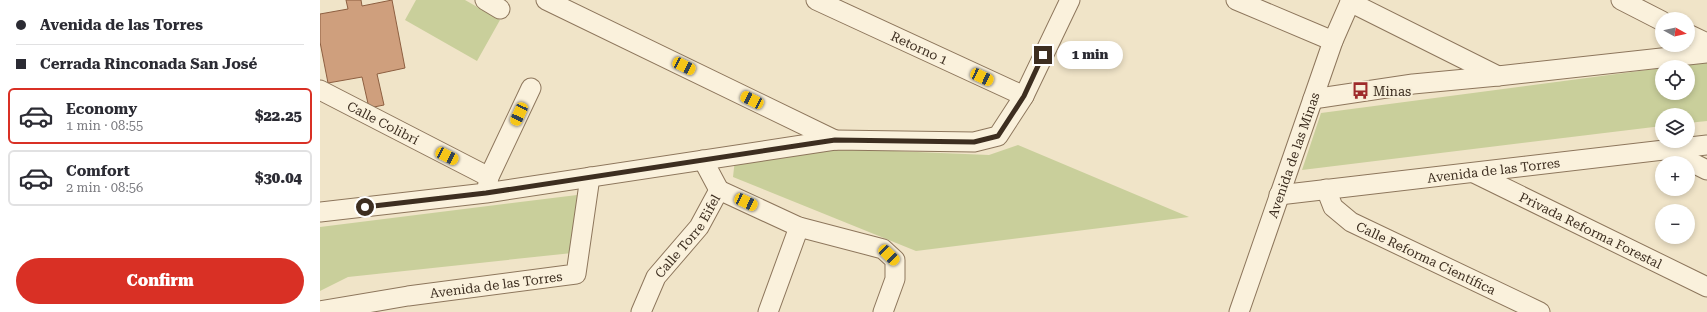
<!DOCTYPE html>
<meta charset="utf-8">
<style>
body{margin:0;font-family:"Roboto Serif",serif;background:#f2f2f3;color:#2b2b33;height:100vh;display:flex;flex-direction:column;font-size:15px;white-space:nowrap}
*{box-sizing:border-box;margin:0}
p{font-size:13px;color:#7c7c81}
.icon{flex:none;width:22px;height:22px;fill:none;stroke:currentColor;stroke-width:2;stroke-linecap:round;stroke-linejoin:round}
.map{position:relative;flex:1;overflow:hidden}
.details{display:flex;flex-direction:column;background:#fff;width:320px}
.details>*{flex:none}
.top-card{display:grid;align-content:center;height:88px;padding:0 16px;background:#fff}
.needle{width:26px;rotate:98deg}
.controls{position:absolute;left:1335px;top:12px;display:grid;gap:8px}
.controls a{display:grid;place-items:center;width:40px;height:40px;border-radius:50%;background:#fff;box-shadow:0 2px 6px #0003;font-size:20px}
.end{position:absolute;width:18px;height:18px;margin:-9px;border:5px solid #3d2e20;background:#fff;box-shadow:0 0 0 2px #fff}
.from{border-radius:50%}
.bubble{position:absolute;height:28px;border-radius:14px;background:#fff;box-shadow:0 2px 6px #0003;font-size:13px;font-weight:800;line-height:28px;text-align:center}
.car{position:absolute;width:12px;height:24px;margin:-12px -6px;border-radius:5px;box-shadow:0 0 3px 1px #0007;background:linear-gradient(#f5c518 24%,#345 0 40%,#f5c518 0 76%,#345 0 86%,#f5c518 0)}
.top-card b{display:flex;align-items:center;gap:14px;height:38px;font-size:15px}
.top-card b+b{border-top:1px solid #e1e1e2}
.top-card i{width:10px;height:10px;background:#2b2b33}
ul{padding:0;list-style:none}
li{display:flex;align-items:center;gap:12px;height:56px;margin:0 8px 6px;padding:0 8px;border:2px solid #e1e1e2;border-radius:6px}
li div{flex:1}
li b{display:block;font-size:15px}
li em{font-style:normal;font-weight:800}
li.selected{border-color:#d93025}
li>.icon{width:36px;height:36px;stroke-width:1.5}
.action{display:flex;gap:8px;margin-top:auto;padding:8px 16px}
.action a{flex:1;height:46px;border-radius:24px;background:#d93025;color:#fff;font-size:16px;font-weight:800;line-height:46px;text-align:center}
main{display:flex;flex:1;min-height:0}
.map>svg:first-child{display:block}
.green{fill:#c9cf9b}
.building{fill:#cf9f7d;stroke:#8d5f41}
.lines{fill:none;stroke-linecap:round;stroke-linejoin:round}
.minor-casing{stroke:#8d765c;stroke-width:21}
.minor{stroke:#faf1dc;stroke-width:19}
.route{stroke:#3d2e20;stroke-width:5}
.labels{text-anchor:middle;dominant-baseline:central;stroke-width:4;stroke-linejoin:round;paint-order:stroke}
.street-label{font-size:13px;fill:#3d2e20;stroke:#f7eed8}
.poi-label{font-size:13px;fill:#3d2e20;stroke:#f7eed8;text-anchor:start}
</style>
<main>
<section class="details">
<div class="top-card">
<b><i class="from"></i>Avenida de las Torres</b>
<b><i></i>Cerrada Rinconada San José</b>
</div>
<ul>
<li class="selected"><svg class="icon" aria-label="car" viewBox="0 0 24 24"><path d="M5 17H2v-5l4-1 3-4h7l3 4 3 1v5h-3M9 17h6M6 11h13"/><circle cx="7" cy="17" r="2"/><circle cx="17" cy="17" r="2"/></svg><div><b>Economy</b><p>1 min · 08:55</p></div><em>$22.25</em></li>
<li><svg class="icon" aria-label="car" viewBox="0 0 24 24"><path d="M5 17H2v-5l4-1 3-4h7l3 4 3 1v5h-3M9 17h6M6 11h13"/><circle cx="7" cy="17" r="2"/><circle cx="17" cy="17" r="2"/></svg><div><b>Comfort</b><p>2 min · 08:56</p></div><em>$30.04</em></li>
</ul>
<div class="action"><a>Confirm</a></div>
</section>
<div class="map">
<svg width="1387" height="312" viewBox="0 0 1387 312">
<rect width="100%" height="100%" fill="#f0e4c8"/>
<path class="green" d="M96,0H145L180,20L157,61L85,20Z
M1387,62V121L1368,123V115H1342V126L982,170L1001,113L1342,68V93H1368V67H1347Z
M698,145L869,217L596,251L413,177L415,159L501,148L669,155Z
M257,195L252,253L28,277L0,291V227Z"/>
<path class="building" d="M26,0H41L42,6L72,0L85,68L57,74L64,105L49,108L42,77L8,83L0,42V14L28,9Z"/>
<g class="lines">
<defs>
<g id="minor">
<path d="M165,0L180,9"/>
<path d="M226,0L515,140"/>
<path id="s1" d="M496,0L704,96"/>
<path d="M916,0L1013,41"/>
<path d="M1301,0L1342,21"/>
<path d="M1030,2L1178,76"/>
<path d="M1368,34L1387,43"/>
<path id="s2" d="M0,90L169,177"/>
<path d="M993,99L1093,84L1178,76L1387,53"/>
<path d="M1347,150L1387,170"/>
<path d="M383,160L399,190"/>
<path id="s3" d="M1154,173L1387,287"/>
<path d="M167,189L169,177L211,88"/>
<path id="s4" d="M1006,189L1013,207L1031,222L1220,312"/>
<path d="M399,190L479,227L563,249L575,260V279L563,312"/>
<path id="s5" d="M959,195L1387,145"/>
<path d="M0,212L166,193L515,140L654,142L678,136L704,96L750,0"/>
<path id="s6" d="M0,311L88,296L256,274L270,177"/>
<path id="s7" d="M321,312L336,277L379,227L399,190"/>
<path d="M448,312L479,227"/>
<path id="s8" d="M919,312L1013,41L1031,0"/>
</g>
</defs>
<use href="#minor" class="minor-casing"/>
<use href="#minor" class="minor"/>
</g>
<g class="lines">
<path class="route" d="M45,207L166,193L515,140L654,142L678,136L704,96L723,55"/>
</g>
<defs>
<symbol id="bus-bare" viewBox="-9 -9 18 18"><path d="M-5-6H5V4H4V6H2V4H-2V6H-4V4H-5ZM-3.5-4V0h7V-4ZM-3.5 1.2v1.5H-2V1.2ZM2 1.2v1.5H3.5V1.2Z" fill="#9e2a2b" stroke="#f7eed8" stroke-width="2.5" paint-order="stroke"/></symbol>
</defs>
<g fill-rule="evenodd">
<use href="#bus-bare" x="1028" y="78" width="25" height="25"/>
</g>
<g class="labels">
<g class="street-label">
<text stroke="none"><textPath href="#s1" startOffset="114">Retorno 1</textPath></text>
<text stroke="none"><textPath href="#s2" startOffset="71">Calle Colibrí</textPath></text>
<text stroke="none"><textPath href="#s8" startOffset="166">Avenida de las Minas</textPath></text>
<text stroke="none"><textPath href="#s5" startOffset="216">Avenida de las Torres</textPath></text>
<text stroke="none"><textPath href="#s3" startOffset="130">Privada Reforma Forestal</textPath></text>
<text stroke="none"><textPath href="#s7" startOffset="90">Calle Torre Eifel</textPath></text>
<text stroke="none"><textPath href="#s4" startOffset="126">Calle Reforma Científica</textPath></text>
<text stroke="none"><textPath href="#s6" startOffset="178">Avenida de las Torres</textPath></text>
</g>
<g class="poi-label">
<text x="1053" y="91">Minas</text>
</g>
</g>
</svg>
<div class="controls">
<a><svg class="needle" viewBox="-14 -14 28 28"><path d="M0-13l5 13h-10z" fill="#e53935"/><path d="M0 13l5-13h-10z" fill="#7c7c81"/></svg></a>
<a><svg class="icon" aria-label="locate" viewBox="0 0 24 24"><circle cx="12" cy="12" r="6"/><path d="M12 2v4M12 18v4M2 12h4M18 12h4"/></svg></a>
<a><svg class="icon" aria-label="layers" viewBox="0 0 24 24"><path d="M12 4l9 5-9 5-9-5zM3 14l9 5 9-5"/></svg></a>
<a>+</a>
<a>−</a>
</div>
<i class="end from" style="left:45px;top:207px"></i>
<i class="end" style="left:723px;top:55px"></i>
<div class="bubble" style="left:737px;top:41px;width:66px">1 min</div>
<i class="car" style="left:364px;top:66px;rotate:116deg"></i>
<i class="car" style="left:662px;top:77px;rotate:115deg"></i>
<i class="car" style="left:432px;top:100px;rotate:296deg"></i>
<i class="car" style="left:199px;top:114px;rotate:205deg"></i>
<i class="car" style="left:127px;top:156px;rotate:117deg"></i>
<i class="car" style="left:426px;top:202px;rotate:115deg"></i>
<i class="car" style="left:569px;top:255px;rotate:134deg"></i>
</div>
</main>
